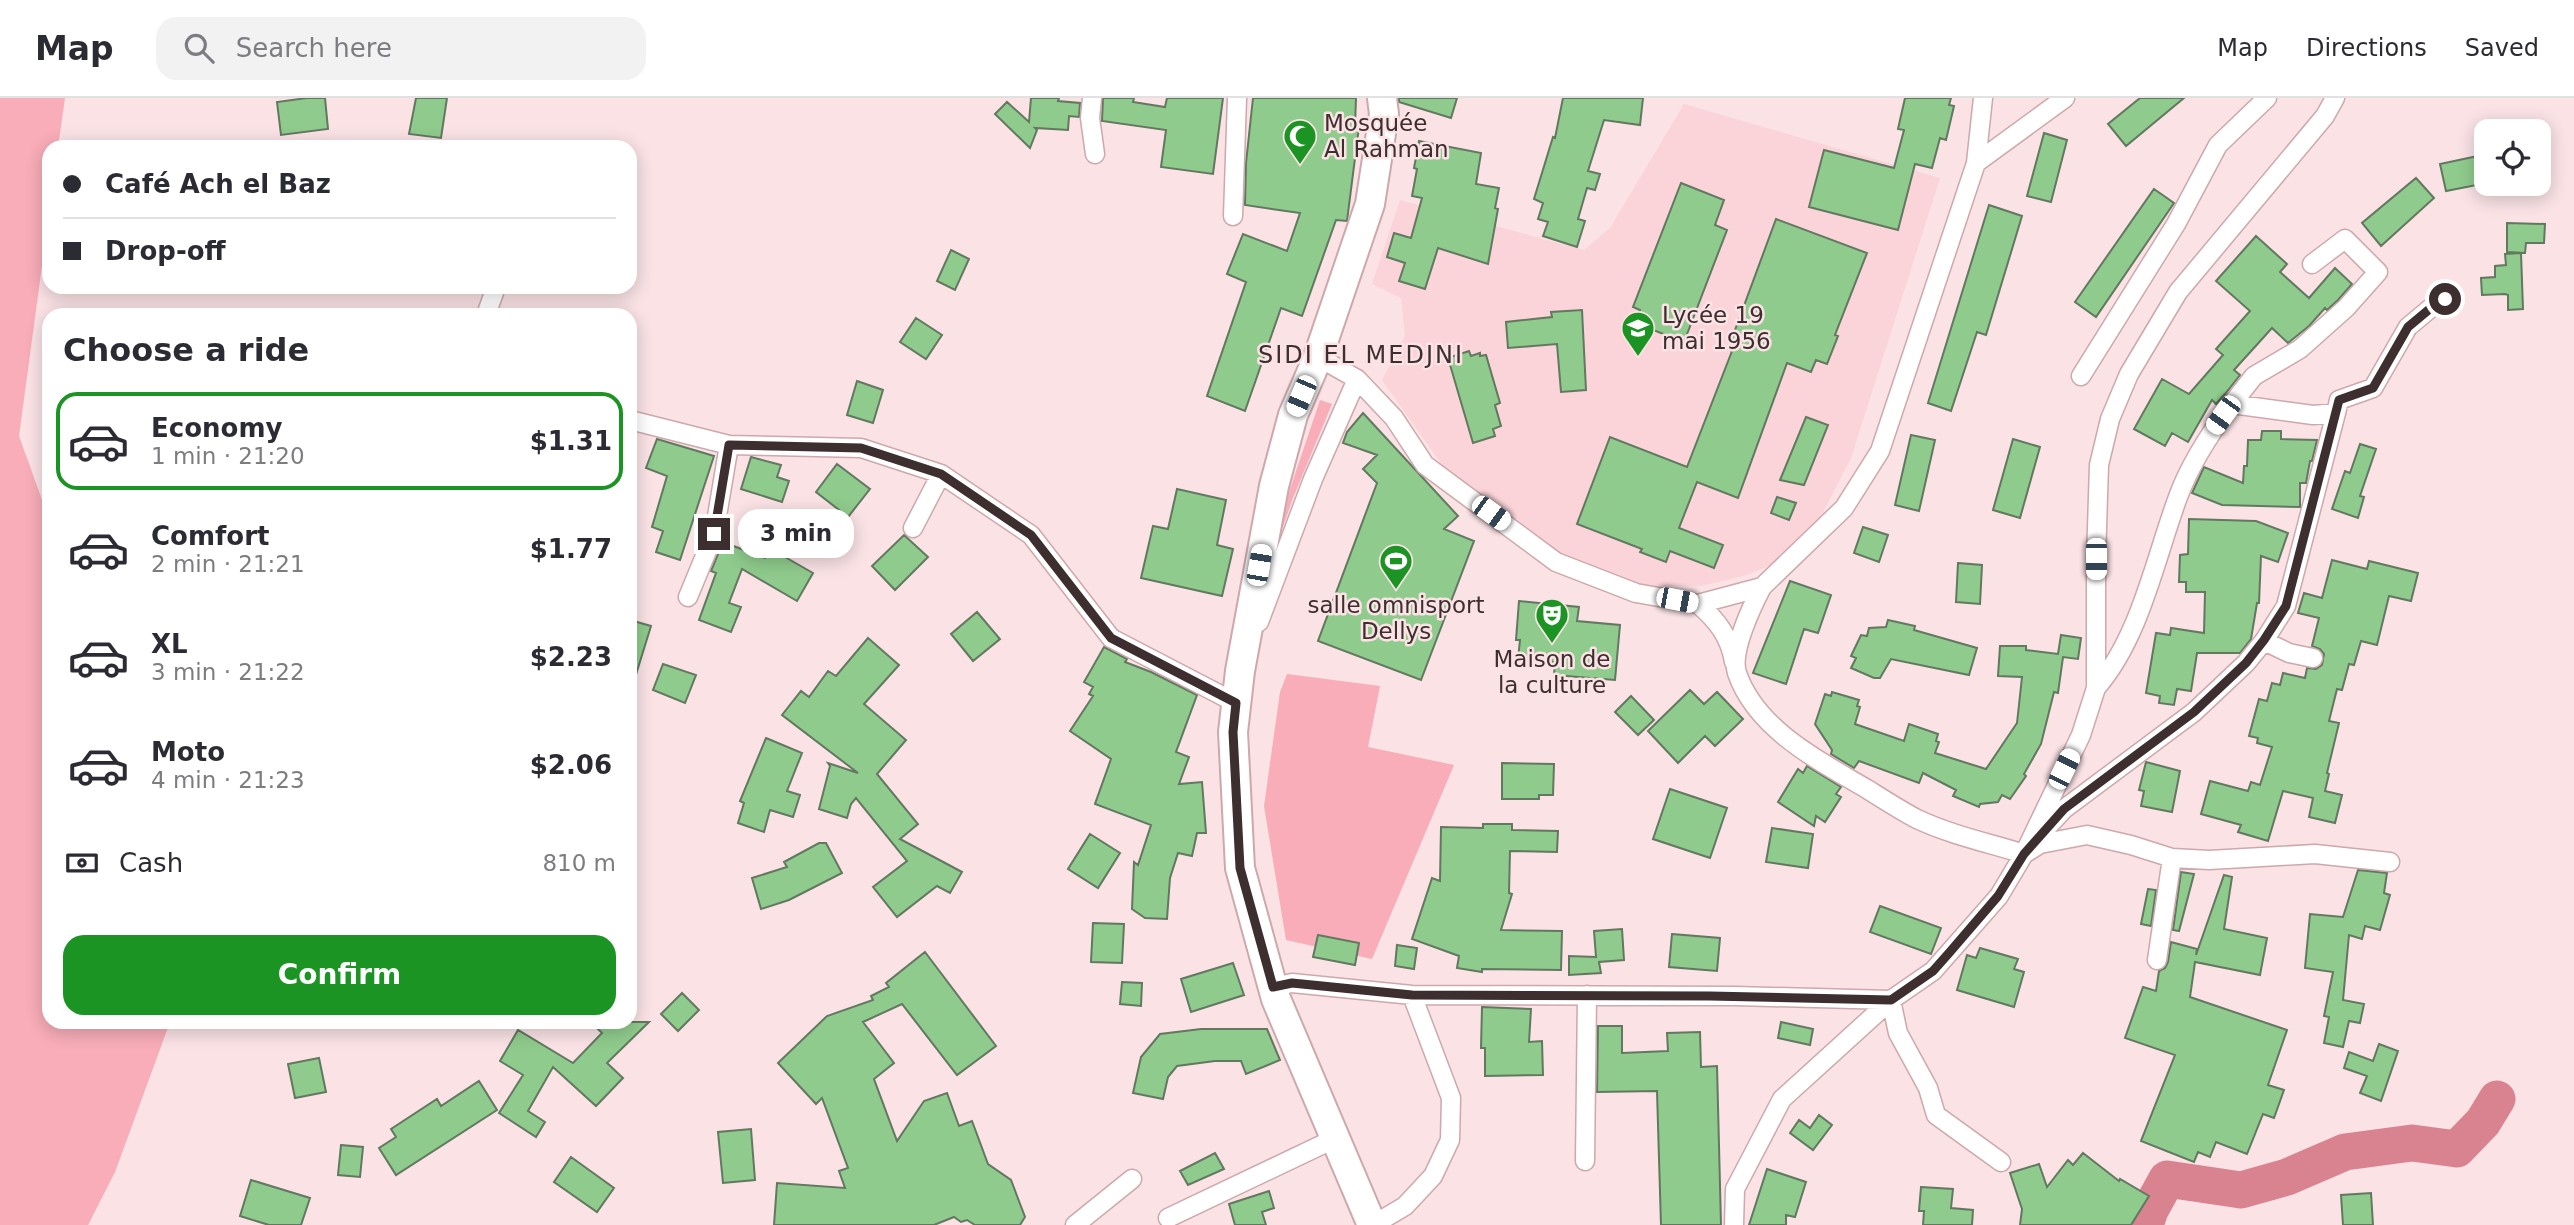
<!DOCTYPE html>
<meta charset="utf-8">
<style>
body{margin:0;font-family:"DejaVu Sans",sans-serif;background:#f2f2f3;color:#2b2b33;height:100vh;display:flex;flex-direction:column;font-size:26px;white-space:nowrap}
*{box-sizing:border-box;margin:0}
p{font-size:23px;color:#7c7c81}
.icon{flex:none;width:38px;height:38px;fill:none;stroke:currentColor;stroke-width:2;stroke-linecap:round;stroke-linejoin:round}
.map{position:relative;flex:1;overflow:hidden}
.details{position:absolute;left:42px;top:210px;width:595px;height:721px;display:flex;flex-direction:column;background:#fff;border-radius:21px;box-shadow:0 4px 18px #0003}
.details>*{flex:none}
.banner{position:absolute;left:42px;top:42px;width:595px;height:154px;border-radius:21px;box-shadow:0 4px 18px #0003;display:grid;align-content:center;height:154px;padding:0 21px;background:#fff}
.fabs{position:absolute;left:2474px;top:21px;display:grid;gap:14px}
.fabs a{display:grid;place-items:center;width:77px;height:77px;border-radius:14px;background:#fff;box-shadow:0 4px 18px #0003;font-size:35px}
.end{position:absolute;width:32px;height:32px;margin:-16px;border:9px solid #3d2e30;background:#fff;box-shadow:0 0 0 4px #fff}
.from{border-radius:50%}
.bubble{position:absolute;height:49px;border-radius:21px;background:#fff;box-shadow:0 4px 18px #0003;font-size:23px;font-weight:700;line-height:49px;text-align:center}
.car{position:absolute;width:21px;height:42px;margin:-21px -10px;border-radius:9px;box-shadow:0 0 5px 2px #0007;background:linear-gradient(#fff 24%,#345 0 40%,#fff 0 76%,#345 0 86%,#fff 0)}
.banner b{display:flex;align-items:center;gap:24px;height:66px;font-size:26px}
.banner b+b{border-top:2px solid #e1e1e2}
.banner i{width:18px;height:18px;background:#2b2b33}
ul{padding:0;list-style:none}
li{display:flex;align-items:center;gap:21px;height:98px;margin:0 14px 10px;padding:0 7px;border:4px solid transparent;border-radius:21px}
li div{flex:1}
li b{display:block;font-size:26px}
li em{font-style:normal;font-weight:700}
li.active{border-color:#1b9424}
li>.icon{width:63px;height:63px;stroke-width:1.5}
h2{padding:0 21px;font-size:32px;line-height:84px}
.pay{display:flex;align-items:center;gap:18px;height:77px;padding:0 21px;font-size:26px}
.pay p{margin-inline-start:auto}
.action{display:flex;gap:14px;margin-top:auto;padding:14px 21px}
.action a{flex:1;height:80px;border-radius:21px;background:#1b9424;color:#fff;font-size:28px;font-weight:700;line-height:80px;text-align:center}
header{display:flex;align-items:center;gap:42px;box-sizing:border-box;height:98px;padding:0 35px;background:#fff;border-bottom:2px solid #e1e1e2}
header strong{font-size:33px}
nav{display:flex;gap:38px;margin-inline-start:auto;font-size:24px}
.search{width:490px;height:63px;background:#f2f2f3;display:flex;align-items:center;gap:18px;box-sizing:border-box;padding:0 24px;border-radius:21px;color:#7c7c81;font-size:26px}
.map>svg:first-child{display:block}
.built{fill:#fad4d9}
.green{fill:#f8adb8}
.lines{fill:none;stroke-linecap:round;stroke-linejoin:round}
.river{stroke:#d98290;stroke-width:37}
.building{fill:#8fcb8c;stroke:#627861;stroke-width:2}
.street-casing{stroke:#cda8ac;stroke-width:21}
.primary-casing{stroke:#cda8ac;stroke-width:32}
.street{stroke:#fff;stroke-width:18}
.primary{stroke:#fff;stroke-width:28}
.route{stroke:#3d2e30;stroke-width:9}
.labels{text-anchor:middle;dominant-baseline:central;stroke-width:5;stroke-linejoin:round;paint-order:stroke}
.poi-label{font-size:23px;fill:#3d2e30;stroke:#fae2e5;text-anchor:start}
.neighbourhood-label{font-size:24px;letter-spacing:2px;fill:#3d2e30;stroke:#fae2e5}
</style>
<header>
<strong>Map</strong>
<div class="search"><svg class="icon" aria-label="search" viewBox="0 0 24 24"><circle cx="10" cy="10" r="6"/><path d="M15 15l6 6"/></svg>Search here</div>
<nav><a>Map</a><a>Directions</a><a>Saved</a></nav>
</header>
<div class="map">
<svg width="2574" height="1127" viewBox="0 0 2574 1127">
<rect width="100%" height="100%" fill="#fae2e5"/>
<path class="built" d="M1684,6L1940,80L1851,360L1817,426L1784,461L1747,477L1701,488H1638L1537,445L1445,371L1382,282L1405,238L1401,200L1372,186L1400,102L1584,152L1610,130Z"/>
<path class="green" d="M0,0H65L58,49H49V116L19,338L49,421V924H170L115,1074L88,1127H0Z
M1320,302L1332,306L1293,400L1276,449L1288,397Z
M1287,576L1380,588L1368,649L1454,667L1372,861L1286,842L1264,708L1280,594Z"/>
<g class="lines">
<path class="river" d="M2145,1127L2150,1112L2167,1081L2241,1092L2287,1079L2345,1054L2412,1045L2457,1051L2483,1024L2497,1001"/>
</g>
<path class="building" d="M307,0H325L328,31L281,37L277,4Z
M416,0H447L441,40L409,36Z
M1031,0H1059L1058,3L1080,5L1079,19L1069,18L1068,32L1035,30L1037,32L1030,50L995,16L1007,4L1029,24Z
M1103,0H1134L1133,4L1165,9L1167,0H1223L1213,76L1161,69L1166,32L1102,23Z
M1253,0H1356L1355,28L1359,29L1347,123L1336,122L1302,218L1281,210L1245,313L1207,298L1246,184L1227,176L1243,136L1287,153L1300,115L1245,107L1246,65Z
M1399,0H1457L1451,20L1399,4Z
M1563,0H1643L1640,27L1604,22L1588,73L1600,76L1595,92L1587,90L1578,121L1585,123L1577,149L1543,138L1548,124L1538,121L1543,105L1534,101L1553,39L1555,40Z
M1905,0H1951L1949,7L1954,8L1946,42L1940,40L1932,70L1915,66L1898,132L1809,109L1824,52L1894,70L1904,32L1898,31Z
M2140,0H2184L2126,48L2108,26Z
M2044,35L2067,42L2051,104L2027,98Z
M1419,43L1481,55L1476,86L1499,90L1495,110L1498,111L1488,166L1438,150L1425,191L1399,183L1405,165L1387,159L1394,135L1411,140L1422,100L1412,98L1417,71L1414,70Z
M2487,56V85L2446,93L2440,66Z
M2416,80L2434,100L2381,148L2362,125Z
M1681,85L1724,102L1715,127L1727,132L1684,244L1635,225L1640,212L1633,209Z
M2154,91L2174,105L2096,219L2075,204Z
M1989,107L2022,118L1986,237L1977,234L1951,313L1928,305Z
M1776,121L1867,155L1835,237L1838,238L1827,266L1816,262L1811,274L1787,265L1738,400L1697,384L1679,430L1723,447L1714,470L1670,453L1666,464L1640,454L1642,451L1577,426L1610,339L1687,369L1732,253L1728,251Z
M2507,125L2545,126L2544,145H2526L2525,155L2507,154Z
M2256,138L2287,166L2280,174L2309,200L2335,170L2352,186L2338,202L2327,212L2325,210L2309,228L2288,245L2272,230L2234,272L2240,277L2225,296L2216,306L2212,302L2188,344L2172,335L2165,348L2134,331L2162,281L2189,296L2223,257L2216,251L2250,213L2216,183Z
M951,152L969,161L955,192L937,183Z
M2521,155L2523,211L2508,212V197L2505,196L2482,197L2481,180L2495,179V168L2506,167L2505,156Z
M1582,212L1586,292L1561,294L1557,246L1508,250L1506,224L1552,219L1551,214Z
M916,220L942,237L926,261L900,244Z
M1469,253L1471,258L1480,255V258L1486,257L1500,305L1495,307L1501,328L1493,331L1495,338L1473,345L1448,260Z
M857,283L883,292L873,325L847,317Z
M1363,315L1458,418L1444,431L1474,443L1421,582L1318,543L1377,385L1363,371L1377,357L1343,345L1347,334Z
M1806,319L1828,327L1804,387L1780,382Z
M2262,333H2281V341L2317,342L2312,363H2310L2306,385H2300V409L2222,407L2192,395L2204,369L2243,385L2244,368H2247L2248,342H2261Z
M1911,337L1935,342L1919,413L1895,407Z
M657,341L714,358L680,462L656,454L663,433L652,429L667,378L646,370Z
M2013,341L2040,349L2020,420L1993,412Z
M2360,346L2376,351L2360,398L2364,399L2358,420L2332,411L2345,373L2350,375Z
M751,359L781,367L777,379L789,383L782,404L741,391Z
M837,366L870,391L848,419L816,394Z
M1177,391L1226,402L1217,447L1233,451L1222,498L1141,480L1153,428L1168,431Z
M1777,399L1796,405L1789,422L1771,415Z
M2189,421L2256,423L2288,435L2278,464L2261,458L2259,505H2257L2251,541L2240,555H2197L2191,593L2177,591L2174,607L2159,605L2160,598L2146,595L2156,535L2170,537L2171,530L2204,535L2205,494H2186V484H2179L2180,457L2188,456Z
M1863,429L1888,437L1879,464L1854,455Z
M904,437L928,459L895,492L872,468Z
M723,444L765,460L771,451L813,475L797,503L742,471L729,505L741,509L731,534L699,522L716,475L711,473Z
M2332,462L2367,471L2369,463L2418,475L2411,503L2389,498L2377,547L2361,543L2354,567L2349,566L2342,592L2337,591L2329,623L2339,625L2327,675L2329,676L2325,693L2342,697L2335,725L2309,719L2313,700L2283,693L2268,743L2238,734L2241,727L2201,716L2210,683L2248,693L2251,684L2260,687L2272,649L2257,645L2258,640L2249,638L2259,601L2267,603L2272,585L2280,587L2283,575L2305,580L2307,570L2316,571L2322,567L2324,556L2320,551L2312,548L2319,520L2298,515L2304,495L2322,500Z
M1958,465L1982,467L1980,506L1956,504Z
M1790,483L1831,497L1818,535L1804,531L1786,586L1753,575Z
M1519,503L1579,509L1577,523L1620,527L1615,582L1554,577L1555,564L1518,561L1520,542H1516Z
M977,514L1000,541L973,563L951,536Z
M630,522L651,528L634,583H630Z
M1888,522L1915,528L1914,532L1977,550L1969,577L1891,561L1880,580H1874L1851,570L1856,560L1851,558L1861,537L1867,538L1869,530L1886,529Z
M2061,537L2081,540L2078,561L2063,559L2058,595L2054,594L2041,646L2024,676L2026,678L2010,701L2002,697L1998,704L1980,706L1979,709L1953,698L1956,692L1923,675L1919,685L1859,663L1854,670L1831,656L1832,652L1815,626L1825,596L1831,598L1832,594L1859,602L1857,608L1860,609L1855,626L1904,643L1909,626L1938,636L1936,643L1939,644L1935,655L1986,671L2017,625L2022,579L1998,578L2000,548H2026V552L2058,556Z
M868,540L899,567L864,606L906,642L877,676L918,726L900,741L962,774L950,795L937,788L897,819L873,789L907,763L856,700L851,706L847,720L819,711L830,668L828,665L858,675L782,617L801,593L809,599L828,573L836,578Z
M1104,549L1127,561L1125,564L1151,574L1197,597L1176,654L1189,659L1179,686L1202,684L1206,735H1197L1192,758L1178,755L1170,780L1167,821L1145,820L1132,811L1134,764L1138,767L1151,727L1095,706L1111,661L1070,633L1093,598L1089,596L1093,589L1084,584Z
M663,566L696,577L685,605L653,592Z
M1690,592L1704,606L1717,594L1743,621L1715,648L1705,638L1678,665L1648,633Z
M1631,598L1654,622L1638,637L1615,614Z
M766,640L802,655L787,693L800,697L793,719L770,712L764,734L738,725L744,705L740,703Z
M2146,664L2180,673L2172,714L2141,708L2144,693L2139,692Z
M1502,665L1554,666L1553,697H1539V701H1502Z
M1807,668L1841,689L1836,696L1841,699L1825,724L1816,718L1814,728L1778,704L1798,671L1803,675Z
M1670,691L1727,710L1710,760L1653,741Z
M1483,726H1512V732L1558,733L1557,754L1510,753L1509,795L1512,796L1501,832L1562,833L1561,872L1482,871V874L1457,870L1459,858L1412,841L1432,780L1440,783L1441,729L1483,730Z
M1772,730L1813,736L1808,770L1766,764Z
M1090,736L1120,755L1098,790L1068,771Z
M819,745H826L842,775L789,802L761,811L752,780L787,769L784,764Z
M2358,772L2387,775L2384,795L2390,797L2380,832L2365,828L2362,841L2349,837L2343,902L2364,906L2360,925L2349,923L2343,949L2324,945L2329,919L2324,918L2333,874L2305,870L2310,816L2343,819Z
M2181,774L2194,776L2179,833L2173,832Z
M2224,777L2232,779L2224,831L2267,840L2260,877L2195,864L2190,899L2287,932L2268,987L2284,992L2274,1020L2263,1016L2247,1056L2216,1044L2210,1059L2198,1054L2194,1064L2141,1043L2175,957L2125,940L2143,889L2156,893L2159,873L2165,870L2168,864L2171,844L2197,851L2196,857Z
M2148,791L2156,792L2151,828L2141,826Z
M1880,808L1941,830L1931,856L1870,834Z
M1093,825L1124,826L1122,865L1091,864Z
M1622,831L1624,862L1599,864L1601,875L1569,877V858L1596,859L1594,833Z
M1672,836L1720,840L1717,873L1669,869Z
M1318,837L1359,845L1355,867L1313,859Z
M1397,847L1417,850L1414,871L1395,868Z
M1980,850L2018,861L2014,871L2024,874L2014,909L1957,892L1967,857L1976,860Z
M925,854L996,948L957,977L902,906L863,924L894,965L874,981L897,1043L924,1003L947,995L959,1028L972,1023L988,1066L1011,1082L1025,1119L1020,1127H975L967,1122L961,1124L954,1119L934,1127H774L777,1085L845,1090L839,1073L848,1070L822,1000L816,1006L778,965L827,918L873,902L871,898L889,889L886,885Z
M1233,865L1244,897L1191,914L1181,881Z
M1122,884L1142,885L1141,908L1120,906Z
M682,895L699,912L678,933L661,916Z
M1482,909L1531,911L1529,944L1542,943L1543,977L1485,978V950H1481Z
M591,924H649L607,965L623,980L596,1008L553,969L528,1013L545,1024L536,1039L499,1015L523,977L500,963L518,932L573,965L602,935Z
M1781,924L1813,931L1810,947L1778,940Z
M1598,928H1622V955L1668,953L1667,935L1700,934L1701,969L1717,968L1721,1127H1661L1657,993L1597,994Z
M1201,931H1267L1280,962L1246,976L1241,963H1215L1177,968L1168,979L1163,1001L1133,995L1141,959L1160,936Z
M2379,946L2398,953L2381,1003L2360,995L2367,978L2344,970L2349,954L2373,963Z
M319,960L326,994L295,1000L288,966Z
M479,983L497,1012L396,1077L379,1050L396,1039L391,1031L437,1001L441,1008Z
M1819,1017L1832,1027L1813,1052L1790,1035L1799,1022L1810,1030Z
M751,1031L755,1082L723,1085L718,1034Z
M341,1047L363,1049L360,1079L338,1077Z
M1215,1055L1224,1071L1188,1087L1180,1073Z
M2083,1055L2119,1083L2120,1081L2149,1098L2131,1127H2020L2022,1111L2010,1075L2039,1066L2047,1089L2068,1062L2073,1067Z
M571,1059L614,1090L597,1114L554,1084Z
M1767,1071L1806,1084L1795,1119L1786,1117V1127H1749Z
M251,1082L310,1100L301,1127H269L240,1118Z
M1921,1089L1953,1091L1951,1110L1973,1112L1972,1127H1923L1924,1113H1919Z
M1269,1093L1274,1110L1262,1114L1266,1127H1235L1229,1106Z
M2371,1095L2373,1127H2343L2341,1097Z"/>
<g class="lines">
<defs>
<path id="street" d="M1092,0L1090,20L1095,56
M1976,65L1983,0
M1233,118L1237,0
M486,217L496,189
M1318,259L1357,281L1394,320L1425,367L1556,464L1636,495L1698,506L1762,489L1844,410L1880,353L1976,65L2065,0
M2081,278L2176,126L2218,47L2267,0
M2232,306L2254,278L2300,251L2346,210L2378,174L2345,141L2312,166
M2336,315L2339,302L2373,290L2408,229L2438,204L2445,201
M630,322L729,347L861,350L941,376L1031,437L1111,540L1236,605
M913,430L941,376
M1762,489C1752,508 1730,554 1737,575C1756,631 1819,663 1867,691C1883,701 1900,712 1917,721C1951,737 1989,745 2024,756L2040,746L2087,737L2131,747L2172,760L2209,762L2315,756L2390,764
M688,499L714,436L729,347
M1698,506C1717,522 1730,539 1734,564
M1259,524L1313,381L1357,281
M2264,543L2289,555L2313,560
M2037,740L2064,711L2194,614L2246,565L2264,543L2286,508L2336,315L2313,317L2232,306C2211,334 2190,366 2178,399C2155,461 2140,540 2096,590
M2157,862L2172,760
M1273,889L1292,885L1412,897L1735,898L1891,902L1933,873L1999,798L2024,756L2081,637L2096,590V461L2099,367L2110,321L2129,276L2178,194L2325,18L2335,0
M1585,1063L1587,897
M1168,1120L1336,1040
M1075,1127L1132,1081
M1373,1127L1405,1108L1433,1078L1450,1042L1451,1000L1412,897
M1734,1127L1735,1091L1782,1001L1891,902L1898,935L1928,990L1936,1017L2001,1064"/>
<path id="primary" d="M1372,1127L1276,901L1240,770L1233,634L1240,573L1274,388L1293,317L1318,259L1370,106L1384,16L1382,0"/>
</defs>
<use href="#street" class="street-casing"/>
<use href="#primary" class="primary-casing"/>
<use href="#street" class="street"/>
<use href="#primary" class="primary"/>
</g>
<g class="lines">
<path class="route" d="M714,436L729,347L861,350L941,376L1031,437L1111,540L1236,605L1233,634L1240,770L1273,889L1292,885L1412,897L1710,898L1891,902L1933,873L1949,855L1998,798L2024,756L2064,711L2194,614L2246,565L2264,542L2286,508L2339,302L2373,290L2408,229L2438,204L2445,201"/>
</g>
<defs>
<symbol id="mosque-pin" viewBox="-11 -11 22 30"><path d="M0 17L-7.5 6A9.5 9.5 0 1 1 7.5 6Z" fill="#1b9424" stroke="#fae2e5"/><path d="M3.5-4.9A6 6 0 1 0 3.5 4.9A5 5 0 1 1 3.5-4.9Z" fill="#fff"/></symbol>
<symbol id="school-pin" viewBox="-11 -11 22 30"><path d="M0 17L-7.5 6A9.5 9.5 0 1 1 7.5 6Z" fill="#1b9424" stroke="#fae2e5"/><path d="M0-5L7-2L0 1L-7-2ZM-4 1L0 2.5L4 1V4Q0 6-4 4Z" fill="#fff"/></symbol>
<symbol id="stadium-pin" viewBox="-11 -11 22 30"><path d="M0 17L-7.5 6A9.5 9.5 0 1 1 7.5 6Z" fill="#1b9424" stroke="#fae2e5"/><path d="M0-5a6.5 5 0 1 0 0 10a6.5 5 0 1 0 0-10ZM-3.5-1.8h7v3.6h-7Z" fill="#fff"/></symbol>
<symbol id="theatre-pin" viewBox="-11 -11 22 30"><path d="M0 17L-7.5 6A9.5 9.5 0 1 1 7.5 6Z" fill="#1b9424" stroke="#fae2e5"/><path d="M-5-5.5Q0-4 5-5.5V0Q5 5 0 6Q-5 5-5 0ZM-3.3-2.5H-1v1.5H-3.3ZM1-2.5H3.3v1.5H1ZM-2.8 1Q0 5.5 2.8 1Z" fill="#fff"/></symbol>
</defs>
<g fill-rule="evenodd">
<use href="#mosque-pin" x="1281" y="19" width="38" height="52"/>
<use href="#school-pin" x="1619" y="211" width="38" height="52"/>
<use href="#stadium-pin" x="1377" y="444" width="38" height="52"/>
<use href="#theatre-pin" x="1533" y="498" width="38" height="52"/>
</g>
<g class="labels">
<g class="poi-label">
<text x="1324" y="25">Mosquée<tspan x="1324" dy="26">Al Rahman</tspan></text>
<text x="1662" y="217">Lycée 19<tspan x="1662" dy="26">mai 1956</tspan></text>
<text x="1396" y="507" text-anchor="middle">salle omnisport<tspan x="1396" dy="26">Dellys</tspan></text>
<text x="1552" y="561" text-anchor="middle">Maison de<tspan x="1552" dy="26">la culture</tspan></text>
</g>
<g class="neighbourhood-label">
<text x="1361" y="257">SIDI EL MEDJNI</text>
</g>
</g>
</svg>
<div class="fabs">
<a><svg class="icon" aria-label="locate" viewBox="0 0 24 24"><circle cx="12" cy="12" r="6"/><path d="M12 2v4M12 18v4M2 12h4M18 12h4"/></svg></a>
</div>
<i class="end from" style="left:2445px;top:201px"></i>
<i class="end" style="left:714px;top:436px"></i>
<div class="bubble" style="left:738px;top:411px;width:116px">3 min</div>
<i class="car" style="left:1301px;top:298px;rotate:203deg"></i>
<i class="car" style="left:2223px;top:317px;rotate:216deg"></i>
<i class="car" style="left:1491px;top:415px;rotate:126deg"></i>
<i class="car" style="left:2096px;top:461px;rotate:180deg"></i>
<i class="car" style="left:1259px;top:467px;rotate:10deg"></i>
<i class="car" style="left:1677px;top:502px;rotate:101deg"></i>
<i class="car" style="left:2064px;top:671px;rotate:26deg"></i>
<div class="banner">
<b><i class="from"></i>Café Ach el Baz</b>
<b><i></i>Drop-off</b>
</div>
<section class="details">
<h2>Choose a ride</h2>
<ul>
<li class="active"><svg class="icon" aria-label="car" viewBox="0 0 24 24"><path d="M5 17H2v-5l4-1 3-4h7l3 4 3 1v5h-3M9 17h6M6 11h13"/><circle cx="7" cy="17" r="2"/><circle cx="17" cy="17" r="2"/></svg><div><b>Economy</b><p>1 min · 21:20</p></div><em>$1.31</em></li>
<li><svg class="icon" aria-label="car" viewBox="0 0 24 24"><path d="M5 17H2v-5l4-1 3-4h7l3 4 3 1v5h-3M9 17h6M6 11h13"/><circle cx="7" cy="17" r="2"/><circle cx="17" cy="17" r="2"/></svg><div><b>Comfort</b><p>2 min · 21:21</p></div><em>$1.77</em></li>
<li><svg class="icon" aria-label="car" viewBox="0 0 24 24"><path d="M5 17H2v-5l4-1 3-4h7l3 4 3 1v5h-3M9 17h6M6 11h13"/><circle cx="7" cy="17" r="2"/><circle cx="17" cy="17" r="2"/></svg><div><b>XL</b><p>3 min · 21:22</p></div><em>$2.23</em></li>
<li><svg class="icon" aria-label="car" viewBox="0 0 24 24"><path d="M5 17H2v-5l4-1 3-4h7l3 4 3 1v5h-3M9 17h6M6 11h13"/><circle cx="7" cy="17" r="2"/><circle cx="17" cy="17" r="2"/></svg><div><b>Moto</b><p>4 min · 21:23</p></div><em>$2.06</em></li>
</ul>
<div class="pay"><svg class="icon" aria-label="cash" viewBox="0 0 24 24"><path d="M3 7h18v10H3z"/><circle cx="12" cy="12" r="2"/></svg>Cash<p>810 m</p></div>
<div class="action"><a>Confirm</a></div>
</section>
</div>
